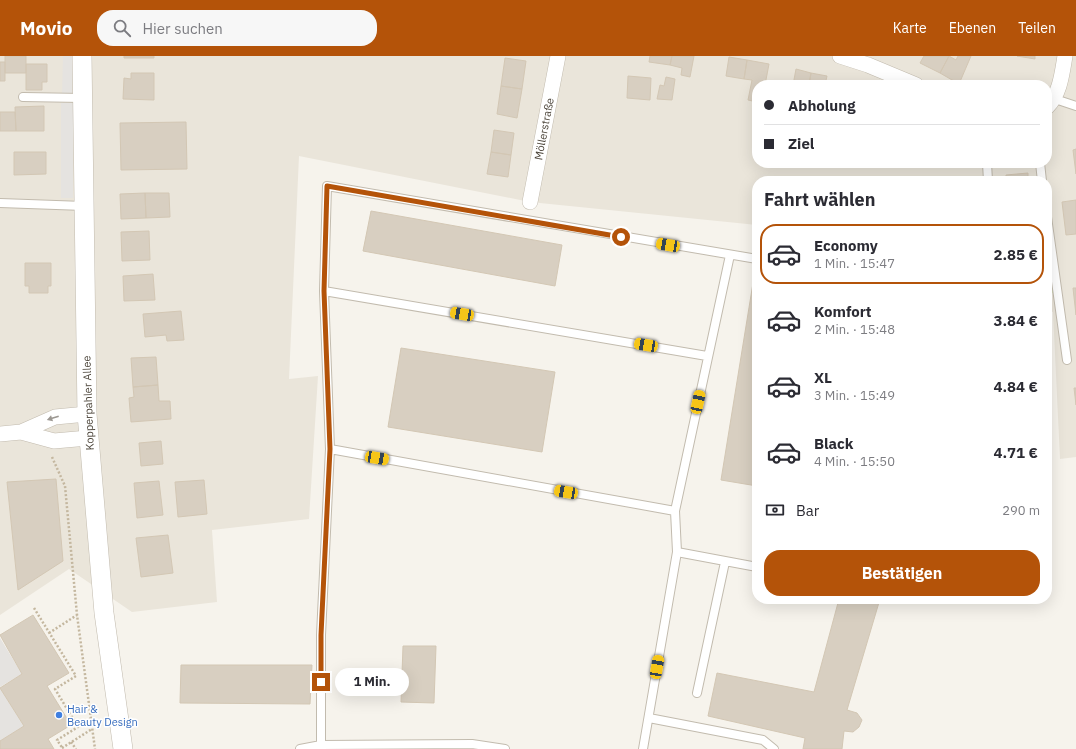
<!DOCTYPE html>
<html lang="de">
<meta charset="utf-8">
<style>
body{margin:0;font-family:"IBM Plex Sans",sans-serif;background:#f7f7f7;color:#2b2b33;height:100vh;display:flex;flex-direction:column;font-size:15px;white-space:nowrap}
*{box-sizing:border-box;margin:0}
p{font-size:13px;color:#7c7c81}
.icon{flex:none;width:22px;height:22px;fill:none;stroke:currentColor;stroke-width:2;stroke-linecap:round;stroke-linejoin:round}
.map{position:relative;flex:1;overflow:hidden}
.side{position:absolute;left:752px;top:120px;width:300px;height:428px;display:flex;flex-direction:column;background:#fff;border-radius:16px;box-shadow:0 4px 16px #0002}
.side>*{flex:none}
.hud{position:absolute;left:752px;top:24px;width:300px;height:88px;border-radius:16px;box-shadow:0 4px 16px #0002;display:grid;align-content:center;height:88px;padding:0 12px;background:#fff}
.end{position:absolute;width:18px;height:18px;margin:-9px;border:5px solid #b45309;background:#fff;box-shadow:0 0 0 2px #fff}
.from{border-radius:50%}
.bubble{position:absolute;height:28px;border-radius:14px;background:#fff;box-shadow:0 4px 16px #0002;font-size:13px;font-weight:800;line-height:28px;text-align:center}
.car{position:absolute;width:12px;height:24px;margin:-12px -6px;border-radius:5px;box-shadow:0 0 3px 1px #0007;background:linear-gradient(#f5c518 24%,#345 0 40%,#f5c518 0 76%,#345 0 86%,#f5c518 0)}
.hud b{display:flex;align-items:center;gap:14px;height:38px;font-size:15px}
.hud b+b{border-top:1px solid #e1e1e2}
.hud i{width:10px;height:10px;background:#2b2b33}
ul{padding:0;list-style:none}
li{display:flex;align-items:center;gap:12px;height:60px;margin:0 8px 6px;padding:0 4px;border:2px solid transparent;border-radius:16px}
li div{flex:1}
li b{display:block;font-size:15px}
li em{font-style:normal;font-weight:800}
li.selected{border-color:#b45309}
li>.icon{width:36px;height:36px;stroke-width:1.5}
h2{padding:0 12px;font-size:18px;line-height:48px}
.pay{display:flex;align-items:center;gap:10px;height:44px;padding:0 12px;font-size:15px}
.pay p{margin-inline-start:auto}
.cta{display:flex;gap:8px;margin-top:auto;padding:8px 12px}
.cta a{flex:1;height:46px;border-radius:16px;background:#b45309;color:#fff;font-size:16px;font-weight:800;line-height:46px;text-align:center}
header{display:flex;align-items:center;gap:24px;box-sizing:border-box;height:56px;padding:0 20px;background:#b45309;color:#fff}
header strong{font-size:19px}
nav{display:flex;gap:22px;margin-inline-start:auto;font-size:14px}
.search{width:280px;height:36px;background:#f7f7f7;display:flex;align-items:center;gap:10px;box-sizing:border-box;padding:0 14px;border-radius:16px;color:#7c7c81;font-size:15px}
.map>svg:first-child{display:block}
.residential{fill:#eae5da;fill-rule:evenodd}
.green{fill:#d2eab5}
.parking{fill:#e5e3e0}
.building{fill:#d8cfc1;stroke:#d3c7b4}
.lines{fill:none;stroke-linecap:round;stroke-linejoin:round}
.service-casing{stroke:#c2bbae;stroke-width:10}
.minor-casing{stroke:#c2bbae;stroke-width:16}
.tertiary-casing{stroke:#c2bbae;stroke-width:20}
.path{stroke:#c4b79f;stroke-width:2.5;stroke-dasharray:2 2;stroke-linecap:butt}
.service{stroke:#fff;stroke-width:8}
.minor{stroke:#fff;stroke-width:15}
.tertiary{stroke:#fff;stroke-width:19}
.oneway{fill:#9c9892}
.route{stroke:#b45309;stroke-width:5}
.shop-dot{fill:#3f7fe0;stroke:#fff;stroke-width:1.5}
.labels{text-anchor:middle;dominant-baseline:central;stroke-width:3;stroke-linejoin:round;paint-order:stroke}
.street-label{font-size:11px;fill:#4b4439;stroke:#fff}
.shop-label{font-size:11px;fill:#366cbe;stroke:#fff;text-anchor:start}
</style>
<header>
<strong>Movio</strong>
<div class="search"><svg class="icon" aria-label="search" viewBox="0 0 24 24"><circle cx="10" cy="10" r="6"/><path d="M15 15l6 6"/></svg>Hier suchen</div>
<nav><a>Karte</a><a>Ebenen</a><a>Teilen</a></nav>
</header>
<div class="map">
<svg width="1076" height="693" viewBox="0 0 1076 693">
<rect width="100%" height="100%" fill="#f6f3ec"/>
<path class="residential" d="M0,0H1076V401L1060,403L1053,256L1047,254V125H757V169L530,146L299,100L289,323L318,320L309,463L212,474L217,546L132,556L69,513L0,559ZM757,29H1047V107H757Z"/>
<path class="green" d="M1047,194L1053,237L1047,236Z"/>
<path class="parking" d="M63,0H73L72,39H62Z
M61,47H73V142H61Z
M0,582L22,618L0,631Z
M0,632L24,670L0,685Z"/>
<path class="building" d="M5,0H26V17H5Z
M124,0H154V2H124Z
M650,0H672L670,9L649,6Z
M672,0H694L690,21L681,19L682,12L670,9Z
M924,0H949L940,17L920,7Z
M949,0L956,4L958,0H971L959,28L940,17Z
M1017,0H1035V3Z
M729,1L747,4L744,23L726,20Z
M505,2L526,5L522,33L501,30Z
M747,4L769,8L765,29H757V46L748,44L752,24L744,23Z
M0,6H5V25H0Z
M26,8H47V26H42V34H26Z
M796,13L811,17L809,29H793Z
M131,17H154V44L123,43L124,22L131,23Z
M811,17L827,20L825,29H809Z
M628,20L651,22L650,44L627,42Z
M666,21L675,23L672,44L657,43L660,29L664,30Z
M856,26L864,29H854Z
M501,30L522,33L517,62L497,58Z
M44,50V75H16L15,51Z
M0,56H15L16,75H0Z
M186,66L187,113L121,114L120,67Z
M494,74L514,77L511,99L491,96Z
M1076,93V118L1073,94Z
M14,96H46V118L14,119Z
M491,96L511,99L508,121L487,118Z
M1028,117V125H1006V119Z
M145,137L146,162L121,163L120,138Z
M145,137H169L170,161L146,162Z
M1076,144V178L1066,179L1062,146Z
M371,155L562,189L555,230L363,195Z
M149,175L150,204L122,205L121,176Z
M25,207H51V230H48V237H29V230H25Z
M153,218L155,244L124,245L123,220Z
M753,227H757V430L721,424Z
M1073,232H1076V259Z
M181,255L184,284L167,285L166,279L145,281L143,258Z
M401,292L555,316L542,396L388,371Z
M156,301L158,329L133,331L131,302Z
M158,329L159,345H170L171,363L131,366L129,342L134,341L133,331Z
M1074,332H1076V349Z
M161,385L163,408L141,410L139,387Z
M56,423L63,505L18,534L7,426Z
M204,424L207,458L178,461L175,426Z
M159,425L163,459L137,462L134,427Z
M168,479L173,517L141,521L136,482Z
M839,543H880L847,654L857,657L862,664L859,671L853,676L844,675L842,693H803L805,682L708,660L717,617L814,636Z
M33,559L69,617L47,630L71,669L48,683L54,693H0V685L24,670L0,632L22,618L0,579Z
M403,590H436L434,647L401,646Z
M181,609H312L310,648L180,647Z"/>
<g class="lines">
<defs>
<path id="service" d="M23,41L83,42
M1055,43L1076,50
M987,107L988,125
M1040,107L1042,125
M0,147L84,150
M1047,161L1067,304
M324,235L707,300
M330,393L675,455
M677,496L757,511
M697,637L725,506
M649,662L763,684L774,693
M300,693L321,689L472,688L505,693
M321,693V579L330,393L324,235L327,130L757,203
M643,693L677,496L675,455L730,199"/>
<path id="minor" d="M840,0L868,9L916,29
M1047,51C1060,38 1062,18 1065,0
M530,146L558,0
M21,376L55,361L87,358
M0,378L21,376L54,385L88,382"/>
<path id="tertiary" d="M82,0L87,358L104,557L123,693"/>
</defs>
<use href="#service" class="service-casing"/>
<use href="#minor" class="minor-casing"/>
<use href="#tertiary" class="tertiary-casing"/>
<path class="path" d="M52,401L65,430L77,559L95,693
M34,552L76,620L55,633L78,671L57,684L63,693
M49,577L77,559
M71,686L76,693
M62,692L92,673"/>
<use href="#service" class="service"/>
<use href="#minor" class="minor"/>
<use href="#tertiary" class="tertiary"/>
</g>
<defs><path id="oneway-solid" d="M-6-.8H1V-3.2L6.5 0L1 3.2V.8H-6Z"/></defs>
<use class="oneway" href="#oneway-solid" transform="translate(53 362) rotate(162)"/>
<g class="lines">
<path class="route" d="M321,626V579L330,393L324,235L327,130L621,181"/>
</g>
<circle class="shop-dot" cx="59" cy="659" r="4"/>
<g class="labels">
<g class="street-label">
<text transform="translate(544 73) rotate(-79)">Möllerstraße</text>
<text transform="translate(88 347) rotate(-92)">Kopperpahler Allee</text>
</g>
<g class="shop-label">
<text x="67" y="653">Hair &amp;<tspan x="67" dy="13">Beauty Design</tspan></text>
</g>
</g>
</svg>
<i class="end from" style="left:621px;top:181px"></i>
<i class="end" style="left:321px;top:626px"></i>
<div class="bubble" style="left:335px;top:612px;width:74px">1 Min.</div>
<i class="car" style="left:668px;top:189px;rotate:280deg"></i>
<i class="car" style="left:462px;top:258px;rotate:280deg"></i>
<i class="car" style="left:646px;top:289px;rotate:280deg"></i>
<i class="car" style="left:698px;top:346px;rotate:12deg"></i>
<i class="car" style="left:377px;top:402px;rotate:100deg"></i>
<i class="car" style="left:566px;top:436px;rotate:280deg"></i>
<i class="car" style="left:657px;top:611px;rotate:10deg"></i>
<div class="hud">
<b><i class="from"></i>Abholung</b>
<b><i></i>Ziel</b>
</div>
<section class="side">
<h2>Fahrt wählen</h2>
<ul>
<li class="selected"><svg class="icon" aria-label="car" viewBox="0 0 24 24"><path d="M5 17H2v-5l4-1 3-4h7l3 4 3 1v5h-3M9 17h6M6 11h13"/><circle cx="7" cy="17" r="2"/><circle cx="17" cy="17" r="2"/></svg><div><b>Economy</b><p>1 Min. · 15:47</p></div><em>2.85 €</em></li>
<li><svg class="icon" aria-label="car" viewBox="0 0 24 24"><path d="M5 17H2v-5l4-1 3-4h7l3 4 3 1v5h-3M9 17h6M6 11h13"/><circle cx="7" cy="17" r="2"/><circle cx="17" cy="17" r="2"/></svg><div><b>Komfort</b><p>2 Min. · 15:48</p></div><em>3.84 €</em></li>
<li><svg class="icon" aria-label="car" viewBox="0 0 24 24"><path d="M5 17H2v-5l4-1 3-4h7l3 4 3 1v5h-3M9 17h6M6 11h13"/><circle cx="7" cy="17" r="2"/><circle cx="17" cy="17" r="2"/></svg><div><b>XL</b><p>3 Min. · 15:49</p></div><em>4.84 €</em></li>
<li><svg class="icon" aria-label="car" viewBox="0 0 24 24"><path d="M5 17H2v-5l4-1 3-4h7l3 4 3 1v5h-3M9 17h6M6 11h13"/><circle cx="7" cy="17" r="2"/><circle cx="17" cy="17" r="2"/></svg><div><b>Black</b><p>4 Min. · 15:50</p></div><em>4.71 €</em></li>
</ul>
<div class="pay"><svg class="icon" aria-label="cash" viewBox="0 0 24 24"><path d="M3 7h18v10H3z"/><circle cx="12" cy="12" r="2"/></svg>Bar<p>290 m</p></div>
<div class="cta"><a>Bestätigen</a></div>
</section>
</div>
